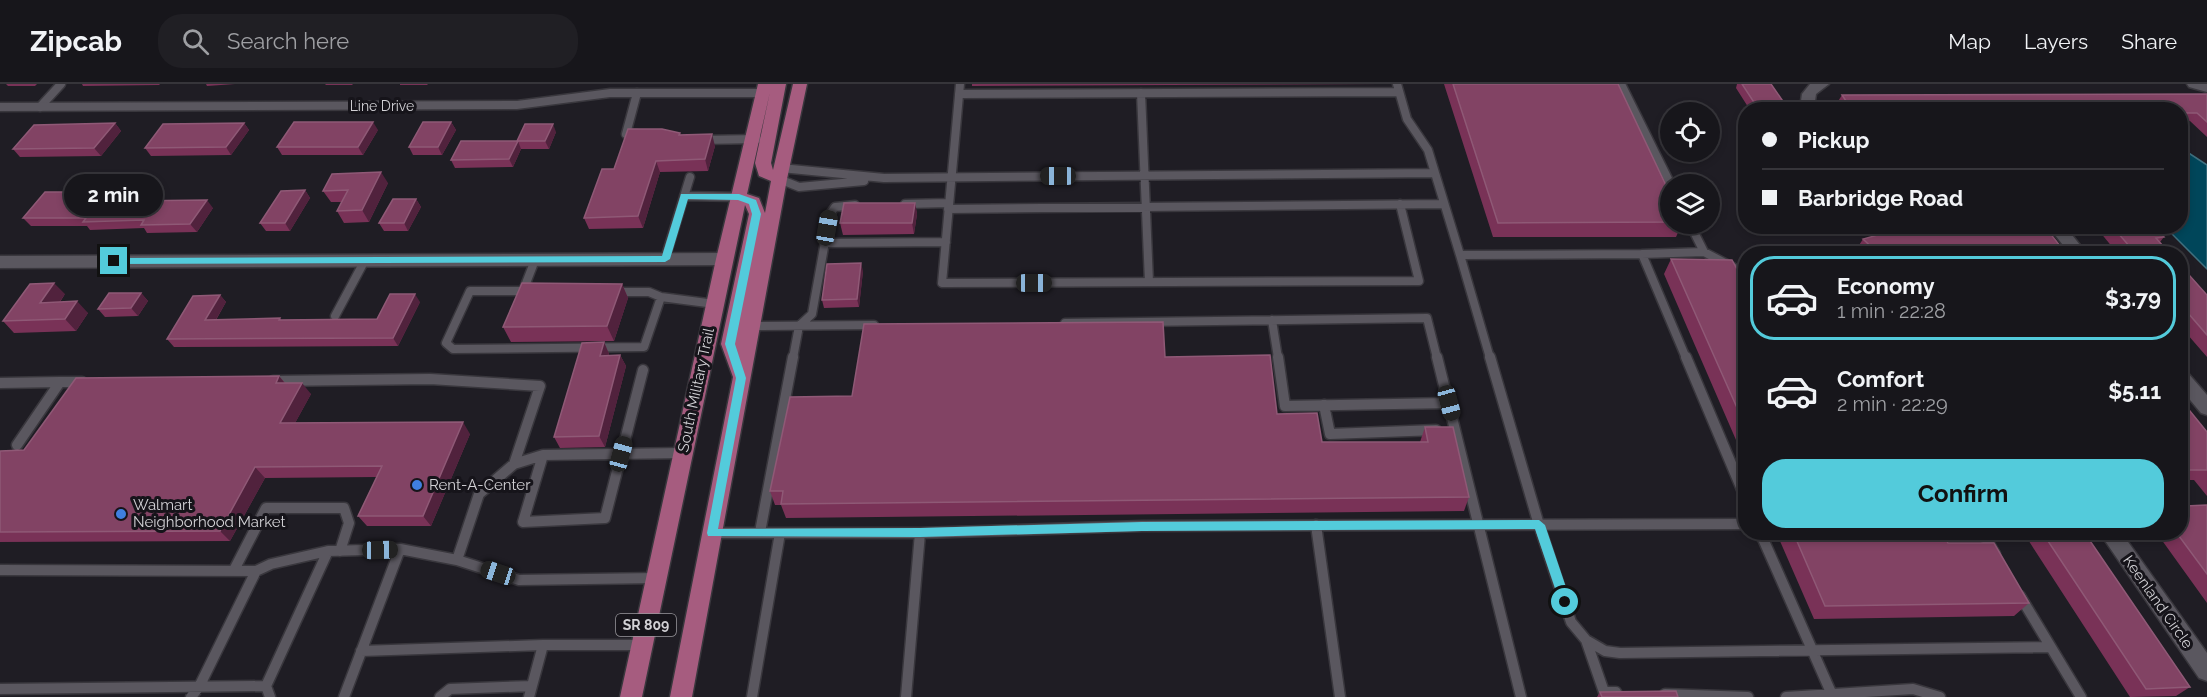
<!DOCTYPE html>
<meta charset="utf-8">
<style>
body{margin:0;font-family:Raleway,sans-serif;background:#201f24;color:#f1f3f6;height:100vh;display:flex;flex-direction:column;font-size:22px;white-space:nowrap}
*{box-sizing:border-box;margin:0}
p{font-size:20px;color:#9e9fa3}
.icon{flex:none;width:33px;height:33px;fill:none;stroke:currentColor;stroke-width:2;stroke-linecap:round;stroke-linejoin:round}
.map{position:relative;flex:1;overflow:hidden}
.drawer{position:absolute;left:1738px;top:162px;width:450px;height:294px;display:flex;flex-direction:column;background:#17161b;border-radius:24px;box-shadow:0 3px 9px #0003,0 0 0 2px #36353a}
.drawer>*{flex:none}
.guide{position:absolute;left:1738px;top:18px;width:450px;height:132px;border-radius:24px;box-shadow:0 3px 9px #0003,0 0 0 2px #36353a;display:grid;align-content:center;height:132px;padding:0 24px;background:#17161b}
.buttons{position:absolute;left:1660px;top:18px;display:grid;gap:12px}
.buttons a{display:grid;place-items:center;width:60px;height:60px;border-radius:50%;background:#17161b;box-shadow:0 3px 9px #0003,0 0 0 2px #36353a;font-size:30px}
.end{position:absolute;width:27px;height:27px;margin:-14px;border:8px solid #53cbdb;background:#111;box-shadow:0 0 0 3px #111}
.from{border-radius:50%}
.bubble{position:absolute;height:42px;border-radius:21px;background:#17161b;box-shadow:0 3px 9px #0003,0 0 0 2px #36353a;font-size:20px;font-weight:700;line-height:42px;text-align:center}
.car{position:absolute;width:18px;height:36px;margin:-18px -9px;border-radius:8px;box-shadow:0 0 4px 2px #0007;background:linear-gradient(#222 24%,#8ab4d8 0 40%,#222 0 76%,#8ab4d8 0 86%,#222 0)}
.guide b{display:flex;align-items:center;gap:21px;height:57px;font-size:22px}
.guide b+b{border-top:2px solid #36353a}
.guide i{width:15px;height:15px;background:#f1f3f6}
ul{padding:10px 0 0;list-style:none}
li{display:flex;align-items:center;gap:18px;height:84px;margin:0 12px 9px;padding:0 12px;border:3px solid transparent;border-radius:24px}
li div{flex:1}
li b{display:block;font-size:22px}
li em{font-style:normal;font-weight:700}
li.selected{border-color:#53cbdb}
li>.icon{width:54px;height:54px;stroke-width:1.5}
.cta{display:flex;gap:12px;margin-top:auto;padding:12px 24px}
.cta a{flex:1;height:69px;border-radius:24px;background:#53cbdb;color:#111;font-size:24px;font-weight:700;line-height:69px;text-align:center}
header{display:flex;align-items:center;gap:36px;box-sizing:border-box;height:84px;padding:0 30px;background:#17161b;border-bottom:2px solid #36353a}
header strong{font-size:28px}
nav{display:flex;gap:33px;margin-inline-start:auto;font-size:21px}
.search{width:420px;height:54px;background:#201f24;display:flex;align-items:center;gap:15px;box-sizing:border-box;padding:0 21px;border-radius:24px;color:#9e9fa3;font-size:22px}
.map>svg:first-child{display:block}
.water{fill:#00465a;stroke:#3f707f;stroke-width:1.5}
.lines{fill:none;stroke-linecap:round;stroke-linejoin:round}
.service-far1-casing{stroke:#39373d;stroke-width:11}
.service-casing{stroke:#39373d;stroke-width:13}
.minor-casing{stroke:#39373d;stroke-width:3}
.primary-casing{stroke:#39373d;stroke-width:3}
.service-far1{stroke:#5a575f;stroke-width:8}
.service{stroke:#5a575f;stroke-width:10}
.minor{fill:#5a575f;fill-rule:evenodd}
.primary{fill:#a65c7f;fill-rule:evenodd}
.wall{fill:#793257}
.shaded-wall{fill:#51223d}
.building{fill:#824364;stroke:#8f5976;stroke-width:1.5}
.route{fill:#53cbdb}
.shop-dot{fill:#3f7fe0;stroke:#16141a;stroke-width:2}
.labels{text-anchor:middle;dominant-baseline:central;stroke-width:6;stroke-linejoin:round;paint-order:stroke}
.far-street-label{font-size:14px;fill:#d2d1d5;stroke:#16141a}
.shield{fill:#16141a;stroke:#9a989d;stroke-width:1.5}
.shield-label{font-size:14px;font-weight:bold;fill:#d2d1d5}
.street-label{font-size:15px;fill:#d2d1d5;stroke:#16141a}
.poi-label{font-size:15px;fill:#d2d1d5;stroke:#16141a;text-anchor:start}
</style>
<header>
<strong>Zipcab</strong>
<div class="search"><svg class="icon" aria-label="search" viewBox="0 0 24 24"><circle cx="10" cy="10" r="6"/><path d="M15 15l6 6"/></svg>Search here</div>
<nav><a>Map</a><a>Layers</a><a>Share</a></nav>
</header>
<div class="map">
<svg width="2207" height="613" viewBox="0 0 2207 613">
<rect width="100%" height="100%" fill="#1f1d24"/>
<path class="water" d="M2181,64L2207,81V185L2165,143L2181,142Z"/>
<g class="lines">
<defs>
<path id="service-far1" d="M960,0L942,199L1419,197L1400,120
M1397,0L1407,35L1428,66L1460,171L1642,170L1686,274
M1621,0L1671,101
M637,9L626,50H637
M1141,9L1149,198
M959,10L1399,8
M40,23L61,0
M702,56L757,55
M781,84L884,94L1435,89
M779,95L799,103L864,97
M684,112L739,113
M905,120L949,119
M948,125L1444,120
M1690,140L1704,168
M825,159L946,158
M1642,170L1704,168L1746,190
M1460,171L1490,274
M665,175L690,93
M523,207L535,176
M529,207H470L446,259L453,265L644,263L661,213
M615,208H649L661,213L715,220
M335,232L365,176
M1272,236L1278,274
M1065,239L1427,234L1437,274
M751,242L874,241
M793,274L799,242L812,230L830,130L835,123L855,121"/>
<path id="service" d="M1278,273L1285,322L1449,319
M1437,273L1521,613
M1490,273L1539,441L1571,538L1586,556L1605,567L1620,569L2050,563
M1686,273L1746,415
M273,297L430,295L540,302L514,380
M60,298H82
M0,299L60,298L17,361
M1324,321L1330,350L1436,346
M543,371L523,438L605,434L643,286
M1316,441L1340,613
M760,448L793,273
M1760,448L1833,613
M1982,448L1995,470
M712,449H920L1142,442L1746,440
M457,476L479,410L514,380L543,371L683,369
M0,486L256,487L271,480L328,467L400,465L457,476L519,496L656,494
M234,486L266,424H344L349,439L340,467
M2020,512L2081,613
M1586,556L1604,608H1616
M361,567L543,561H642
M0,605L266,602
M1665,610L1748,613
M191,613L199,603L256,487
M270,613L266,602L328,467
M344,613L400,465
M440,613L450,605L532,602
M529,613L543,561
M752,613L780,449
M906,613L920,449
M1786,613L1913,605L1940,613"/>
<path id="minor" d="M1810,0H1829L1816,10L1815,17L1818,26H1804L1801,17L1802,10Z
M2187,0H2207V8L2189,3Z
M610,5H762L769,9L762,13H610L517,25L0,27V19L517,17Z
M2048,142H2065L2087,170H2070Z
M724,169L730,171L732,175L730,179L724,181L0,184V172Z
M2181,286L2187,288L2207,311V331L2201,329L2181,305Z
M2099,448H2121L2207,569V597L2199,594Z"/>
<path id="primary" d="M758,0H786L771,79L773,86L793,0H807L787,95L692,613H670L733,293L721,260L749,130L745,121L642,613H620L716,175ZM770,8L755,79L759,92L771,97L765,129L759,114L747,110Z"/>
</defs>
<use href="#service-far1" class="service-far1-casing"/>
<use href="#service" class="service-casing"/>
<use href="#minor" class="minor-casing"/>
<use href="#primary" class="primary-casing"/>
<use href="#service-far1" class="service-far1"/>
<use href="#service" class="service"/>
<use href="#minor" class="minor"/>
<use href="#primary" class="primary"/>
</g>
<path class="wall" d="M6,0H37L35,2H8Z
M82,0H160L159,1L83,2Z
M206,0H235L207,2Z
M325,0H353L352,1H326Z
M400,0H428L427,1H400Z
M972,0H1380L972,2Z
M1444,0H1618L1671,112V140H1682L1676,153H1493Z
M1737,0H1771L1789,26H1750L1736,4Z
M2207,10V53L2190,37H2181V26H1841L1837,19L1842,11Z
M451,38L456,46L442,71H413L409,63Z
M115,39L121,47L101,72L20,73L13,65Z
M244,39L249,46L231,71L151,72L145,64Z
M378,46L363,71H282L277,63Z
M556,48L549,65H521L513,83L455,84L451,76L517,57Z
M680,51L715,62L708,87L660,88L643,144L589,145L584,134L614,85Z
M388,99L369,138L344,139L337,127L341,118H331L323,107Z
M136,101L143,109L137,117L213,124L197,148L147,149L144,144L90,146L87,142H31L23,134L106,108Z
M305,106L310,114L290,147H266L260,139Z
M416,115L421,123L408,147H384L379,139Z
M915,119L917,130L914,150L843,151L840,139Z
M1884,142H2041L2064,167L2062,170H1860L1856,166L1863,155L1899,146Z
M2095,142H2155L2164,153L2160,158L2170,170H2118Z
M1671,175L1738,187L1746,186V379L1664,190Z
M2181,182L2207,211V273L2181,243Z
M863,187L859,223L824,224L822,216Z
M622,200L628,214L614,257L511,258L503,243Z
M141,209L148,217L138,232L105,233L98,225Z
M65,210L60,218L88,229L76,247L14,249L3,237Z
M220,211L226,218L216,236L280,234L281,236L377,235L420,218L398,262L174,263L167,255Z
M604,258L609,270V271H620L626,282L605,363L560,364L554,353Z
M1165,273L1277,330L1322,358H1420L1425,343L1469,413L1464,427L786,434L781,421H775L770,407L852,312Z
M279,292L285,299L311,310L295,339L470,350L431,442H367L358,432L377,393L265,394L230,457L0,458V367L24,366Z
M2181,316L2207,348V412L2194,396H2181Z
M2207,421V519L2156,448H2181L2185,422Z
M1776,448H1942L1948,459L2029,519L2014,532L1814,535Z
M2023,448H2084L2190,603L2176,612L2130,613Z
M1600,608L1678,613H1597Z"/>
<path class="shaded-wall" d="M373,38L378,46L363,71L358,63Z
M451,38L456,46L442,71L438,63Z
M115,39L121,47L101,72L94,64Z
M244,39L249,46L231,71L226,63Z
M553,40L556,48L549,65L545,57Z
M712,50L715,62L708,87L705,75Z
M518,57L521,65L513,83L509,75Z
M656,77L660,88L643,144L638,132Z
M381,88L388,99L369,138L362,126Z
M136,101L143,109L131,125L125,117Z
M305,106L310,114L290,147L285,139Z
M416,115L421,123L408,147L404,139Z
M207,116L213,124L197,148L190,140Z
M915,119L917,130L914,150L912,139Z
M861,179L863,187L859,223L857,215Z
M54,199L65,210L51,230L40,219Z
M622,200L628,214L614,257L607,242Z
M141,209L148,217L138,232L131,224Z
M415,210L420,218L398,262L393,254Z
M220,211L226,218L211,244L205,236Z
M77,217L88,229L76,247L65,235Z
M604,258L609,270L605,283L600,272Z
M620,271L626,282L605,363L599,352Z
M279,292L288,303L276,299Z
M302,299L311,310L289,350L280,339Z
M463,338L470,350L431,442L423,432Z
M255,383L265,394L230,457L220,447Z"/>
<path class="building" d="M1453,0H1618L1671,112V138L1498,139Z
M1742,0H1771L1789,26H1759Z
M2207,10V38L2197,29H2181V26H1852L1842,11Z
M294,38H373L358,63H277Z
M423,38H451L438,63H409Z
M115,39L94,64L13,65L34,41Z
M244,39L226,63L145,64L163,40Z
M525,40H553L545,57H518L509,75L451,76L461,57H517Z
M628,45H662L680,49L679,51L712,50L705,75L656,77L638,132L584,134L602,85H614Z
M381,88L362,126L337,127L348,106L323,107L332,90Z
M136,101L125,117L207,116L190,140L141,141L144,136L83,138L86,134H23L45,108H106L110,102Z
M305,106L285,139H260L281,107Z
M393,115H416L404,139H379Z
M844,119H915L912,139H840Z
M1910,142H2041L2043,144H2046L2064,167L1992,170H1879L1863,155Z
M2112,142H2155L2164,153L2156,154L2170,170H2136Z
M1671,175L1732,176L1738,187L1746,186V344Z
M861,179L857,215L822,216L827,180Z
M2181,182L2207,211V251L2181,221Z
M54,199L40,219L77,217L65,235L3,237L30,200Z
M522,199L622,200L607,242L503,243Z
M109,209H141L131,224L98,225Z
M390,210H415L393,254L167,255L193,212L220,211L205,236L280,234L279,236L377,235Z
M1163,238L1165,273L1270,271L1277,330L1317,329L1322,358H1428L1425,343H1453L1469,413L781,420L783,407H770L790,313L852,312L864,240Z
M604,258L600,272L620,271L599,352L554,353L582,259Z
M279,292L276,299H302L280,339L463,338L423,432H358L382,382L255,383L220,447L0,448V367L24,366L76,294Z
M2181,316L2207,348V386H2181Z
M2181,416L2185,422L2207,421V490L2176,448H2181Z
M1793,448H1942L1948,459H1994L2029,519L1825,522Z
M2042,448H2084L2190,603L2146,605Z
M1676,607L1678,613H1602L1600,608Z"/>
<path class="route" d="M681,110H739L756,116L761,130L735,260L746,294L718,445L920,444L1142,438L1539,436L1545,441L1571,518L1569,522H1561L1535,445L1142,447L920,453L708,452L707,449L736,294L725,260L752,130L749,120L738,116L688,115L670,175L665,178L114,180L110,177L114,174L662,172Z"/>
<g class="shop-dot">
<circle cx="417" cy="401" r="6"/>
<circle cx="121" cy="430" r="6"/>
</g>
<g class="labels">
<g class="far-street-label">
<text x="382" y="22">Line Drive</text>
</g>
<rect class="shield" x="616" y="530" width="60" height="22" rx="4.5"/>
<g class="shield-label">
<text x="646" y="541">SR 809</text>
</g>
<g class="street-label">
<text transform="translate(696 306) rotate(-78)">South Military Trail</text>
<text transform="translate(2158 518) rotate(55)">Keenland Circle</text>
</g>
<g class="poi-label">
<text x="429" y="401">Rent-A-Center</text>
<text x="133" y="421">Walmart<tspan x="133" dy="17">Neighborhood Market</tspan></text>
</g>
</g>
</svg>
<div class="buttons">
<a><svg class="icon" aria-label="locate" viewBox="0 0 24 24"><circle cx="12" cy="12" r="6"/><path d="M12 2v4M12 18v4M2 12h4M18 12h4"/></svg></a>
<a><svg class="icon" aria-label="layers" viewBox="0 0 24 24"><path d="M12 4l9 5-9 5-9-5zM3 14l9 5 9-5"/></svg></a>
</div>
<i class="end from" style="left:1565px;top:518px"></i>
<i class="end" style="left:114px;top:177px"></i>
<div class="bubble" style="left:64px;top:90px;width:99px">2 min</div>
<i class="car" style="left:1058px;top:92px;rotate:270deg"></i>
<i class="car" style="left:827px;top:144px;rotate:10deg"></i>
<i class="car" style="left:1034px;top:199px;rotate:90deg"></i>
<i class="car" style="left:1449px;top:319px;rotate:165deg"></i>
<i class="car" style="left:621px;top:370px;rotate:15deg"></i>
<i class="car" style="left:380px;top:466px;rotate:89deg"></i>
<i class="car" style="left:498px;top:489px;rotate:288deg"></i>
<div class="guide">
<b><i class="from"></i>Pickup</b>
<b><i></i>Barbridge Road</b>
</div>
<section class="drawer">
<ul>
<li class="selected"><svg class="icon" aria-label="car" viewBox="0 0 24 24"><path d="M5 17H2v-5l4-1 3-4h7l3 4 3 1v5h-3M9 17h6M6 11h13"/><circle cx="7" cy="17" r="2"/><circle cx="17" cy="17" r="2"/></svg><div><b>Economy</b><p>1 min · 22:28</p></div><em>$3.79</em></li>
<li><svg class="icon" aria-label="car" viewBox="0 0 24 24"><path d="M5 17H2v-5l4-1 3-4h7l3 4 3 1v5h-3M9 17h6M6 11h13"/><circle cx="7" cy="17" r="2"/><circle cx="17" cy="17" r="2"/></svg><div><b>Comfort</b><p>2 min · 22:29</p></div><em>$5.11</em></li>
</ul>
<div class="cta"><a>Confirm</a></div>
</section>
</div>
